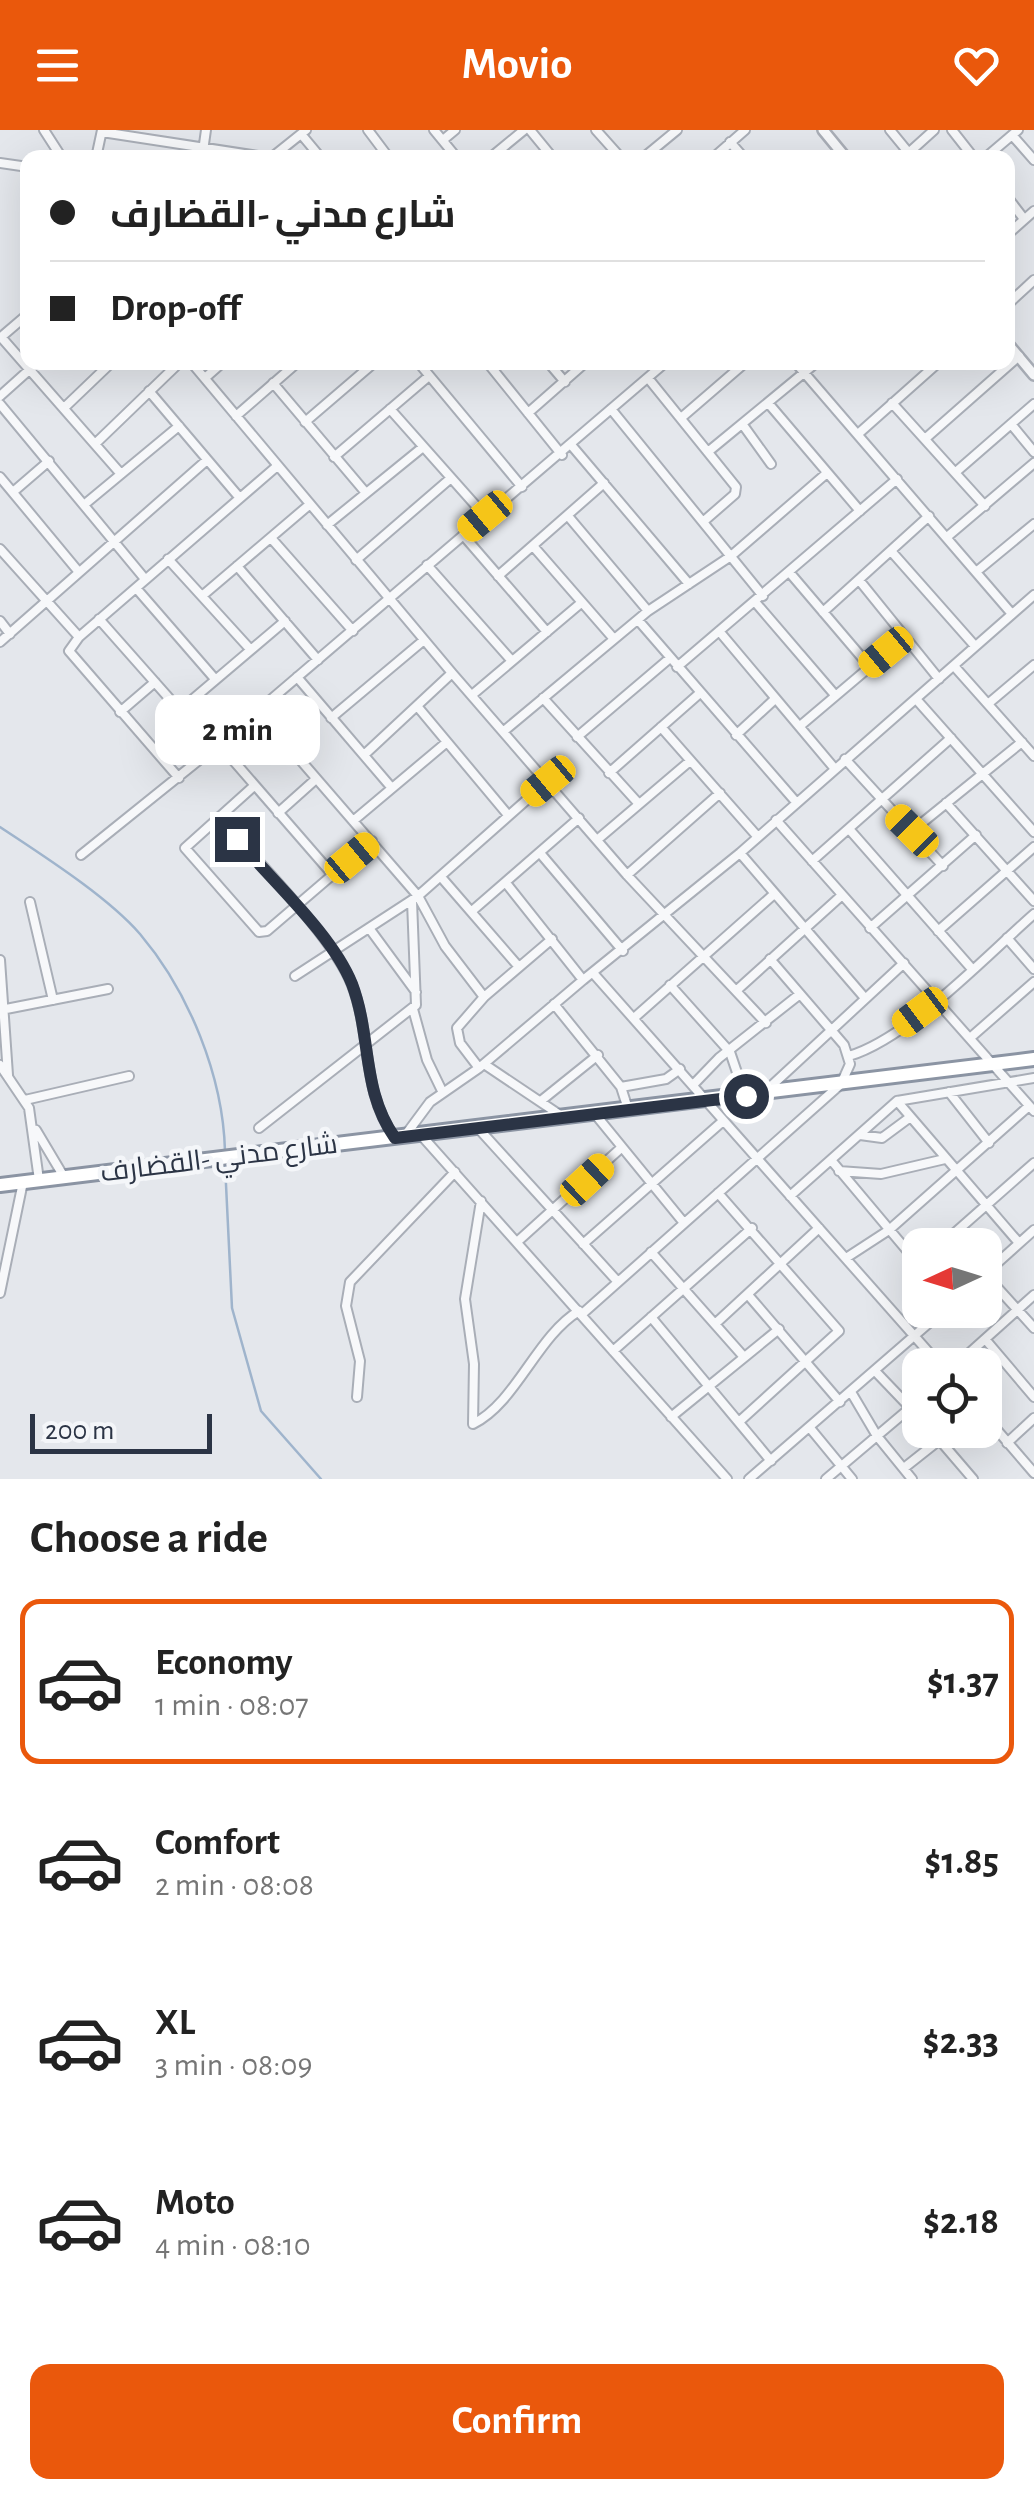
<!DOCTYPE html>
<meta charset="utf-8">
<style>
body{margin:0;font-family:"Alegreya Sans",Cairo,sans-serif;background:#f6f6f6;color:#222;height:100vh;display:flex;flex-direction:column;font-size:38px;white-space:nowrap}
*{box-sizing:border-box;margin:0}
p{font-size:32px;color:#767676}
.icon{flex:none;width:55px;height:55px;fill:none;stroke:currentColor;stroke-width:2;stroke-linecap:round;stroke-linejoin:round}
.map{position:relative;height:1349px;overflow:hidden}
.panel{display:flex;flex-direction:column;background:#fff;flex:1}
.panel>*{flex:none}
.banner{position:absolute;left:20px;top:20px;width:995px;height:220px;border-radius:20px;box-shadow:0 10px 40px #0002;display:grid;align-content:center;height:220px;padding:0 30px;background:#fff}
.needle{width:65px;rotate:266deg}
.tools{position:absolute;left:902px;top:1098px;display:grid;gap:20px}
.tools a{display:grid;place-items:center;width:100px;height:100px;border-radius:20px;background:#fff;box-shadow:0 10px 40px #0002;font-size:50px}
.scale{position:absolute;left:30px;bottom:25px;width:182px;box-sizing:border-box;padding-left:10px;border:5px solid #2b3445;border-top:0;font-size:28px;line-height:35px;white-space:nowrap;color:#2b3445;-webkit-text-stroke:8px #f4f6f9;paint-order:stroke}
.end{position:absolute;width:45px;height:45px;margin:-22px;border:12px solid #2b3445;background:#fff;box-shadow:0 0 0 5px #fff}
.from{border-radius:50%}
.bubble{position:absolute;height:70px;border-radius:20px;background:#fff;box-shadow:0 10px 40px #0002;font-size:32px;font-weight:700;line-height:70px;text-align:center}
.car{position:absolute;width:30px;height:60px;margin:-30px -15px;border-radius:12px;box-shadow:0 0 8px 2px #0007;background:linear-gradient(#f5c518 24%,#345 0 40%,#f5c518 0 76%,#345 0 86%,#f5c518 0)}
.banner b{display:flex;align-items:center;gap:35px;height:95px;font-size:38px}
.banner b+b{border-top:2px solid #e0e0e0}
.banner i{width:25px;height:25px;background:#222}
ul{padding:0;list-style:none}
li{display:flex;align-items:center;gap:30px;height:165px;margin:0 20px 15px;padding:0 10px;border:5px solid transparent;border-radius:20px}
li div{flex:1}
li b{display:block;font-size:38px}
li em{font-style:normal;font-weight:700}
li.active{border-color:#ea580c}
li>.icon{width:90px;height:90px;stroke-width:1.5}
h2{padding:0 30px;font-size:45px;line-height:120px}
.cta{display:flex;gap:20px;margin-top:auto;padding:20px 30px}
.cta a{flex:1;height:115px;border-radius:20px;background:#ea580c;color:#fff;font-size:40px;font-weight:700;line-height:115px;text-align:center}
header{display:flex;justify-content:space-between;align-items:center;height:130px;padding:0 30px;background:#ea580c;color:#fff;font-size:45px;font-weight:700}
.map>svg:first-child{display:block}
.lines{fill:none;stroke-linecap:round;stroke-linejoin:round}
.stream{stroke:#9fb4cc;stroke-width:2.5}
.minor-casing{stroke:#a9aeb7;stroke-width:12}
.tertiary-casing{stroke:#a9aeb7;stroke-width:14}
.trunk-casing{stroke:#8b94a3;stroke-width:18}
.minor{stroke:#f7f8fa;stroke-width:8}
.tertiary{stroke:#f7f8fa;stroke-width:9}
.trunk{stroke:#fff;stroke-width:12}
.route{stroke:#2b3445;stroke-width:12}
.labels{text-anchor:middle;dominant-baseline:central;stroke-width:9;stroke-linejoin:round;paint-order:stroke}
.street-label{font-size:28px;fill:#2b3445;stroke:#f4f6f9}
</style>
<header><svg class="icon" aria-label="menu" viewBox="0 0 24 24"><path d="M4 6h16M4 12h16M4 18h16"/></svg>Movio<svg class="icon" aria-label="heart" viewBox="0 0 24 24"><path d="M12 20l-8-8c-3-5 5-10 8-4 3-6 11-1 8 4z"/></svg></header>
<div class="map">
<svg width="1034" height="1349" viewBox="0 0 1034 1349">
<rect width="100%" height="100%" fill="#e4e7ec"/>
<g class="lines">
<path class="stream" d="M0,697C42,725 107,766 140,804C189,862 223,946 225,1021
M225,1034L232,1178L261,1281L321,1349"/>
<defs>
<path id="minor" d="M44,0L62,28
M368,0L389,28
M434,0L457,28
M530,0L553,28
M596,0L621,28
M890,0L913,28
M952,0L974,28
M102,2L271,28L306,0
M301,4L321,28
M1012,5L1034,30
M443,10L455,0
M730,12L744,28
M96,28L102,0
M202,28L206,0
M490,28L524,0
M643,28L677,0
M713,28L745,0
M903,28L934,0
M985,28L1018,0
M0,33L28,37
M1008,68L1024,89
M1008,104L1034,81
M1008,174L1034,150
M1,207L121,344
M0,208L28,184
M191,232L452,543L627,745L766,893
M418,232L522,357
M487,232L562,325
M548,232L565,252
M795,232L1012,484
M205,248L223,232
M648,248L736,357L735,364L704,391
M273,253L366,363
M149,261L239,367
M0,266L38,232
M892,273L985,376
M0,274L145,449
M769,274L860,381
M65,277L112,232
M390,279L485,386
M611,279L763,466
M528,283L586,232
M236,286L298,232
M681,288L746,232
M305,292L375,232
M1011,294L1034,322
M743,295L771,334
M858,304L939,232
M926,308L1019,226
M95,314L180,232
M572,316L689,454
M709,321L817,232
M334,327L429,246
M957,341L1034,274
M0,347L78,441
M13,362L49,331
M85,374L179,296
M568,386L648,481
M327,395L423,317
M463,405L547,502
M947,407L1034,333
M271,408L353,501
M533,416L614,509
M0,419L79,507
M891,421L975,516
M168,429L250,519
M356,430L451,348
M427,435L512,531
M237,436L318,530
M976,442L1034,394
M790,443L870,537
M498,446L604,353
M859,450L939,549
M136,458L215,549
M202,466L309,375
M756,473L835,565
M823,482L929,386
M99,489L214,619
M638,490L796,672
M0,491L10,504
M719,501L835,639
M0,512L207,330
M954,536L1034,626
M677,537L897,349
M297,547L391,657
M472,565L581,473
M543,568L639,674
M916,569L1034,702
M989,573L1034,535
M417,576L508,685
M180,580L285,491
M258,581L418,766L445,816L484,867
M120,582L155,552
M331,588L424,510
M800,596L904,508
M661,597L757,706
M504,601L648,481L731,426L827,343
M736,605L775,569
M577,607L670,528
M219,614L332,744
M364,625L452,543
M845,629L943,736
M609,643L700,563
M179,648L69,521L79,507L276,337
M254,656L185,718L259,802L267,801L372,711
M946,673L1034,771
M278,683L316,649
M219,687C255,730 333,806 352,855C372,907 361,959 394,1007
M776,690L1034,981
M353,691L447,612
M849,699L972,839
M912,701L1022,612
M597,710L690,631
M540,723L623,821
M740,723L864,867
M81,725L219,614L666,232
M812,731L951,608
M627,745L720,663
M441,747L519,837
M506,753L583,850L740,723L1034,465
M30,772L53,870
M472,781L579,688
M369,798L416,862
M870,798L976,705
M938,801L1034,717
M1007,808L1034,839
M0,830L8,945
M593,843L940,1235
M295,846L418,766L548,651
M670,855L730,922L745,966
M737,860L841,766
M554,874L621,957L628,979
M6,879L108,859
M413,879L427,930L443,963
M634,888L773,765
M970,908L1034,852
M849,926C909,908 986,826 1034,784
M484,934L563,987
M0,935L29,978L39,1050
M479,938L460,913L457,898L484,867L552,809
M693,955L719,928L800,864
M621,957L666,949L680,939
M768,959L904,833
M949,962L989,1013
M25,970L129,946
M542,970L598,925
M897,971L1019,1113
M595,984L684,1093
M259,998L416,875L412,771
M478,998L618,1152
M36,1000L64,1047
M407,1003L430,972L479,938L583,850
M421,1005L727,1349
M860,1005L882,1008L909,988
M831,1030L920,1136
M839,1041L881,1044L945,1029
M718,1063L839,1201L741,1290
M790,1066L897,971L1034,948
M481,1071L465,1169L474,1234L473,1294C516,1273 537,1206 579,1181
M517,1112L621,1018
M583,1114L723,991
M941,1115L1034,1033
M651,1122L744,1227
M846,1128L889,1100L1029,976
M985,1144L1034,1198
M985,1144L1034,1100
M0,1163L23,1052
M749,1166L840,1272
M581,1185L841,954L850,934L844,915L770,829
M651,1187L771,1331
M715,1194L819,1098
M985,1209L1034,1267
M613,1221L752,1098
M956,1235L1034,1165
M876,1242L920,1288
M851,1262L877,1306L912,1349
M357,1267L360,1231L346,1176L350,1152L455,1042
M985,1286L1034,1343
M671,1287L779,1199
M810,1298L852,1349
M931,1300L973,1349
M1007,1313L1034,1288
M904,1338L952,1300
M749,1349L944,1180
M826,1349L910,1278"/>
<path id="tertiary" d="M823,0L846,28
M1008,214L1034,245"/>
<path id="trunk" d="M0,1055L1034,929"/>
</defs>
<use href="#minor" class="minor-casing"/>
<use href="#tertiary" class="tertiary-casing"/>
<use href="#trunk" class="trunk-casing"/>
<use href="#minor" class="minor"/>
<use href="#tertiary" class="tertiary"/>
<use href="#trunk" class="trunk"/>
</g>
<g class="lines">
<path class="route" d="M237,709C272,751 332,804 352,854C372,907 361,960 395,1008L746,966"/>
</g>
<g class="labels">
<g class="street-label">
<text transform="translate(219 1029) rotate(-7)">شارع مدني -القضارف</text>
</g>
</g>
</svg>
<div class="tools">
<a><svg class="needle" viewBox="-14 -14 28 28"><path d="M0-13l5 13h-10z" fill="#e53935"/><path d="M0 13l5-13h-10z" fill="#767676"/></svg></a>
<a><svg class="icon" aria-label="locate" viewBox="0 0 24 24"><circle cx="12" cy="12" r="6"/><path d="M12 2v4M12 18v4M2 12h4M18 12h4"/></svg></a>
</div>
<div class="scale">200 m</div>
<i class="end from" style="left:746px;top:966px"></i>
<i class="end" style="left:237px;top:709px"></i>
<div class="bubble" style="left:155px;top:565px;width:165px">2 min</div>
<i class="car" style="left:485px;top:386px;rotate:230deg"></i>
<i class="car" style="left:886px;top:522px;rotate:230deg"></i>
<i class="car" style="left:548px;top:651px;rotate:230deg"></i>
<i class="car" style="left:912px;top:701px;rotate:315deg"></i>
<i class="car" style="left:352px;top:728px;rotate:50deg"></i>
<i class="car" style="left:920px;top:882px;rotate:233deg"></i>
<i class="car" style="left:587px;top:1050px;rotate:47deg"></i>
<div class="banner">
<b><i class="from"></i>شارع مدني -القضارف</b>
<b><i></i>Drop-off</b>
</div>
</div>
<section class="panel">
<h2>Choose a ride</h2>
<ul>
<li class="active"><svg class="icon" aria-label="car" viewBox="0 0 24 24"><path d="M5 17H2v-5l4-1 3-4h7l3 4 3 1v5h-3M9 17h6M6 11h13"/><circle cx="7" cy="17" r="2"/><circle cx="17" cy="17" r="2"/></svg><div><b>Economy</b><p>1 min · 08:07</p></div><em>$1.37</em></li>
<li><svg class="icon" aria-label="car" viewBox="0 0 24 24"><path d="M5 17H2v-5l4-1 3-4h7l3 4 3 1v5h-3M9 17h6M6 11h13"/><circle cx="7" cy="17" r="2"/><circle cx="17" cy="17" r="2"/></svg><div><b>Comfort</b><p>2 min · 08:08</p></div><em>$1.85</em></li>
<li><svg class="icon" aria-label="car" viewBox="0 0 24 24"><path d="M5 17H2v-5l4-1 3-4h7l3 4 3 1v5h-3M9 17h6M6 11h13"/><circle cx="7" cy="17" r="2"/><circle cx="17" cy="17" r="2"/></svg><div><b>XL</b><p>3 min · 08:09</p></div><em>$2.33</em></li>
<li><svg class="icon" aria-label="car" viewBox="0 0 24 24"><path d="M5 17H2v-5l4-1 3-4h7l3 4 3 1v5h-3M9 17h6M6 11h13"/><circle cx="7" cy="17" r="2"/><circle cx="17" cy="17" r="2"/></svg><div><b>Moto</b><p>4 min · 08:10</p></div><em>$2.18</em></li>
</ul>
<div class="cta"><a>Confirm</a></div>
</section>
